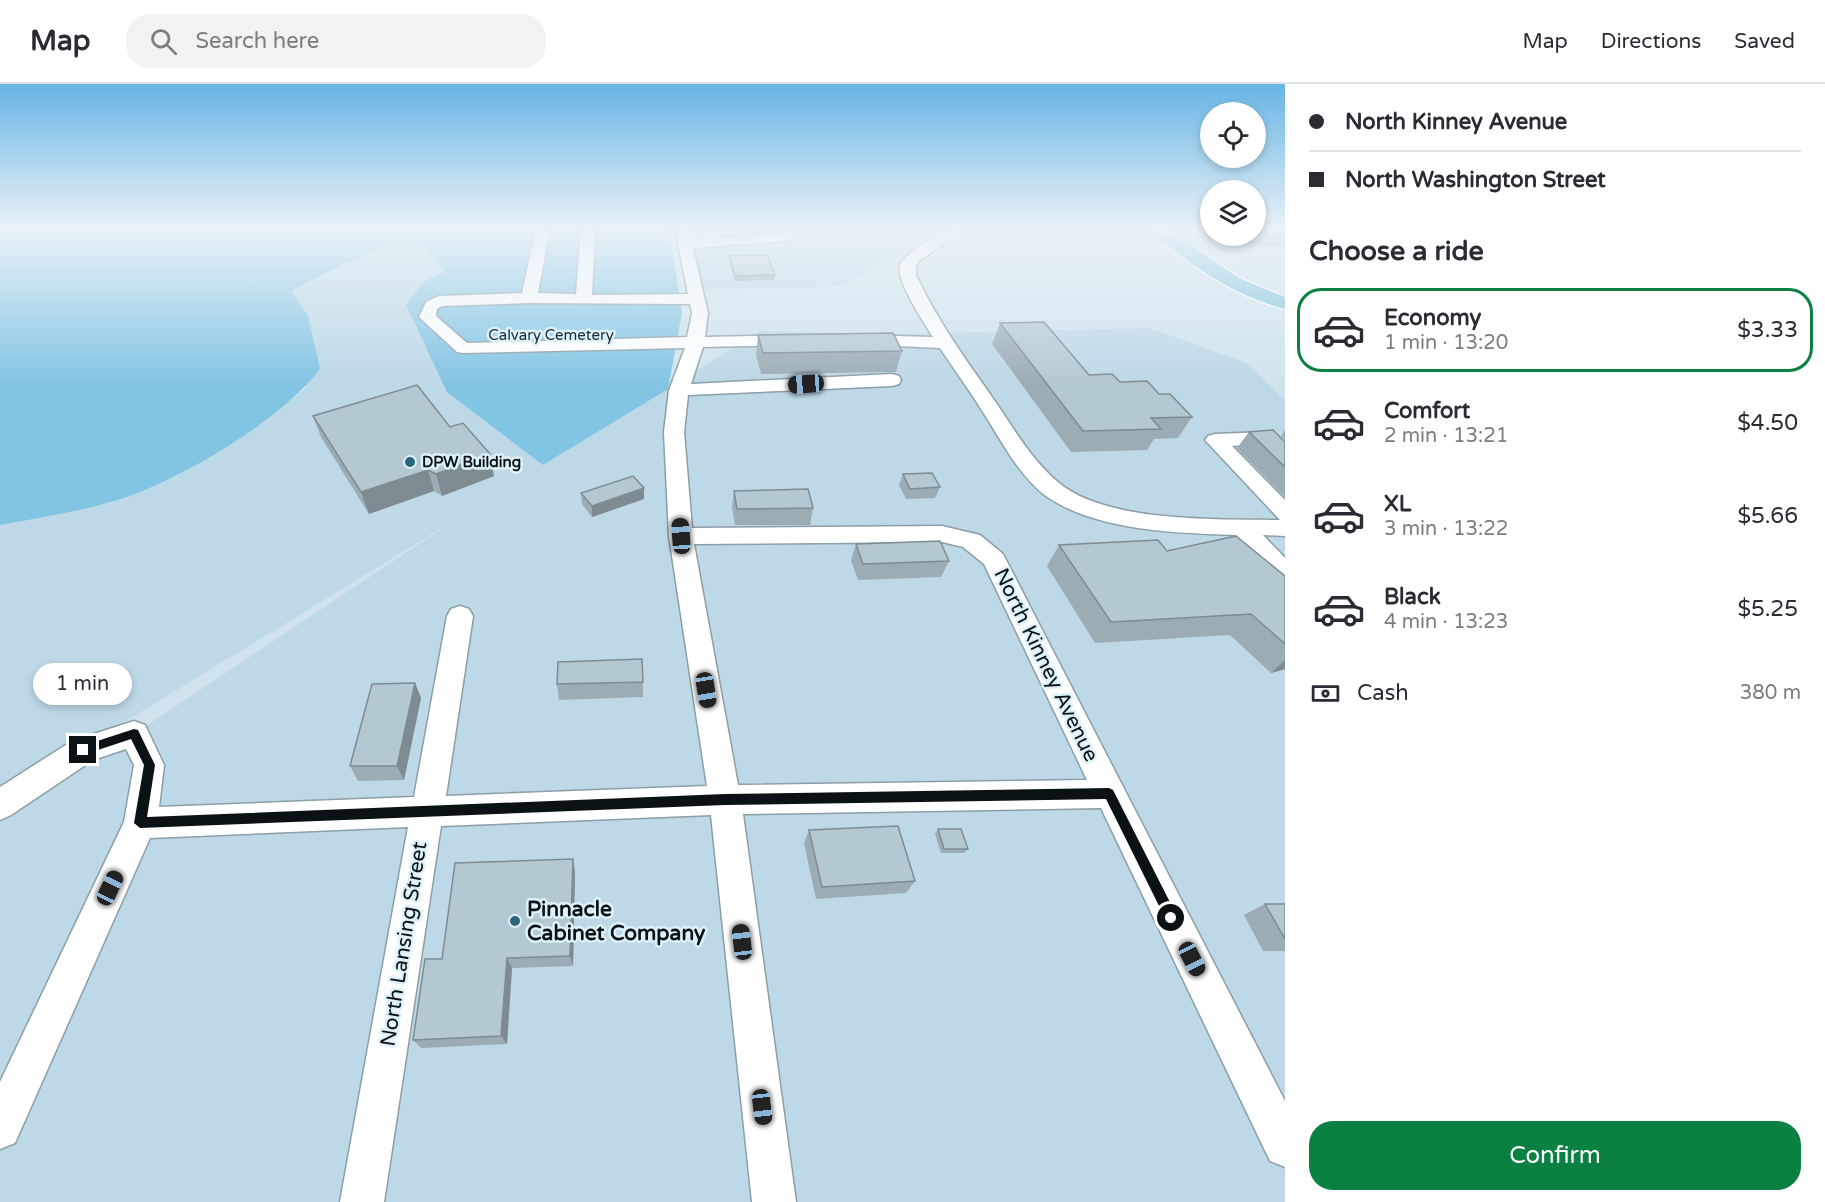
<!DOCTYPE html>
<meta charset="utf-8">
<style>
body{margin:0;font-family:"Varela Round",sans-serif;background:#f2f2f3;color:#2b2b33;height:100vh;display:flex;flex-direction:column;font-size:22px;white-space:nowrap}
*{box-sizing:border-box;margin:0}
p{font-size:20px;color:#7c7c81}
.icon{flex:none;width:33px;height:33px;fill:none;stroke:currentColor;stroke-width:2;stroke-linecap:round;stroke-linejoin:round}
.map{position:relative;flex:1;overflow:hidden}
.side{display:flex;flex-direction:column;background:#fff;width:540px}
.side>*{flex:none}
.hud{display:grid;align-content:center;height:132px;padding:0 24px;background:#fff}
.tools{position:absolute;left:1200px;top:18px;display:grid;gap:12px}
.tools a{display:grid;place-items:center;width:66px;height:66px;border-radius:50%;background:#fff;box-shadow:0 3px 9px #0003;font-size:30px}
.end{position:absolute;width:27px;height:27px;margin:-14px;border:8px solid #0b1215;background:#fff;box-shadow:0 0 0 3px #fff}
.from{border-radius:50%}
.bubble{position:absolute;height:42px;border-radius:21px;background:#fff;box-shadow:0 3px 9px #0003;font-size:20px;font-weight:600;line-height:42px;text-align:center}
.car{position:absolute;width:18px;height:36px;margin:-18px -9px;border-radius:8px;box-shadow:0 0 4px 2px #0007;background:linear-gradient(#222 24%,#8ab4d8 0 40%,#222 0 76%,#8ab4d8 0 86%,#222 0)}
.hud b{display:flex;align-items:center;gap:21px;height:57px;font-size:22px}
.hud b+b{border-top:2px solid #e1e1e2}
.hud i{width:15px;height:15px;background:#2b2b33}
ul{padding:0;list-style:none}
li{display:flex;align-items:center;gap:18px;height:84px;margin:0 12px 9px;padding:0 12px;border:3px solid transparent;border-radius:24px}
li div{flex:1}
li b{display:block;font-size:22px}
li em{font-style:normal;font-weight:600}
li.on{border-color:#0b8043}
li>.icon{width:54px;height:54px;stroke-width:1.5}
h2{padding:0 24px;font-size:27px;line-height:72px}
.pay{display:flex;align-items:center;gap:15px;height:66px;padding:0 24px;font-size:22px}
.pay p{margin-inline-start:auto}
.button{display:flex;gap:12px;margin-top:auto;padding:12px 24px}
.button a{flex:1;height:69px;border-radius:24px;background:#0b8043;color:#fff;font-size:24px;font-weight:600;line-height:69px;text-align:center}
header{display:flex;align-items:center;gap:36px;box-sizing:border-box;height:84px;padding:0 30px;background:#fff;border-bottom:2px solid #e1e1e2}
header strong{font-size:28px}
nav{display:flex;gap:33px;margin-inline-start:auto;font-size:21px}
.search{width:420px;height:54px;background:#f2f2f3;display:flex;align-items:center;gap:15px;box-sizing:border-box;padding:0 21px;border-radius:24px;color:#7c7c81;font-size:22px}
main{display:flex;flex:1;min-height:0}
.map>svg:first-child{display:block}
.built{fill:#bdd8e6}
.green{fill:#82c4e3}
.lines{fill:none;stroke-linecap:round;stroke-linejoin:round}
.minor-casing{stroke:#8c9ea7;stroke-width:3}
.major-casing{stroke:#fff;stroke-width:3}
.minor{fill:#fff;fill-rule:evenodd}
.major{fill:#7cc2dc;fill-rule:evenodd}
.wall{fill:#9bacb4}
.shaded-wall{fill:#7e8c92}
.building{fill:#b4c8d1;stroke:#7e8c92;stroke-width:1.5}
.route{fill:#0b1215}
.poi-dot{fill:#2a657d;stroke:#ddf1fa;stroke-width:2}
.labels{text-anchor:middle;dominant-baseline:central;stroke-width:5;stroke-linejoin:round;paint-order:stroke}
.far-park-label{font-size:15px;fill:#192c35;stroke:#ddf1fa}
.far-poi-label{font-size:15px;font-weight:bold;fill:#0b1215;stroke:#ddf1fa;text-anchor:start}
.near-street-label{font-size:21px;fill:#0b1215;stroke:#ddf1fa}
.near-poi-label{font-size:21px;font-weight:bold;fill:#0b1215;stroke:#ddf1fa;text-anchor:start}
</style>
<header>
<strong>Map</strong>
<div class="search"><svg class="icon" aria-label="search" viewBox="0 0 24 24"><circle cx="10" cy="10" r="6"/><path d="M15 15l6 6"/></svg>Search here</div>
<nav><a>Map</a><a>Directions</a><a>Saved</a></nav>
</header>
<main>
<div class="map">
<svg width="1285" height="1118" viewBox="0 0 1285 1118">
<rect width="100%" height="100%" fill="#d0e3ed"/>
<path class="built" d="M682,144H942L840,202L696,206Z
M1156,144H1210V152H1256L1285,144V163L1182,165Z
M413,158L426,164L445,188L423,198L543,381L760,247L890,250L1150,244L1246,279L1285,316V1118H0V721L134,650L458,434L0,714V441L109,419L178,391L256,343L306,304L308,232L291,207L375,166Z"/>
<path class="green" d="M0,144H669L682,229L668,305L543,381L447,308L406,221L423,198L445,187C436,177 429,164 415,159C392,151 315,196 291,207L308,232L320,285C281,337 170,403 107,419C72,429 36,434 0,441Z"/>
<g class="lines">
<defs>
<path id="minor" d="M536,144H550L538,209L576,210L581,144H595L592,211L688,210L675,144H689L692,155L793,150L795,153L788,157L693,164L708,229L705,253L794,251L800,252L803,256L800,260L794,261L703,263L691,300L892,290L899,292L901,296L899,300L892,302L688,311L684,348L692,444L942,442L980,451L1003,470L1285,1017V1083L1270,1077L1101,724L743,730L796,1118H752L711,731L441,742L384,1118H340L408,743L150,754L15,1059L0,1065V998L124,738L134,681L126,665L93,676L11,731L0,736V703L72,657L134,637L145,641L164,681L159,723L414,713L447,532L451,525L460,522L469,525L473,532L446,712L707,702L669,452L664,348L669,306L685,264L463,269L457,268L419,233L426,218L439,212L522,209ZM529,219L690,220L692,229L687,253L467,259L436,232L437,225L442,222ZM942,458L963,463L984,480L1087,696L738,701L694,460Z
M949,144H966L919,177L916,182V191C937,236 964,273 992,313C1013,343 1031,376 1059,399C1107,439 1219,435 1280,436L1205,356L1208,352L1215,350L1266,348L1273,350L1285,361V379L1278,377L1261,360L1232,362L1285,416V452L1263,451L1285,474V498L1276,495L1236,451C1177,449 1096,447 1046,412C1018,391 1000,354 981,325C968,304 953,284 940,264L853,260L850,256L853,252L859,251L933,253C925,240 895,196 900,181C904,169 938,152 949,144Z"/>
<path id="major" d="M1147,144H1166L1239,194L1285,213V225C1243,214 1206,192 1172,165C1164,159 1153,153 1147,144Z"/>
</defs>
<use href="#minor" class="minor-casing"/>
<use href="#major" class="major-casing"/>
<use href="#minor" class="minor"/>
<use href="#major" class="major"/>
</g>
<path class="wall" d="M1256,144H1285V162L1229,163L1213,152H1256Z
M729,172L775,191L774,196L735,197L729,177Z
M1000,239L1089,291L1120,298L1159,310L1192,333L1178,354L1154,355L1147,366L1071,368L992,260Z
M758,251L902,267L896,288L761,290L756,271Z
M313,332L450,343L494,392L442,412L434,407L369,430L321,353Z
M1285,346V356L1281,352Z
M1249,348L1285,358V413L1237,364Z
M903,390L940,403L935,414L906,415L899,401Z
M644,404V415L592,433L582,420L581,409Z
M734,407L813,424L810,441H735L732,423Z
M856,460L949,477L941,493L858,496L851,476Z
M1059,461L1167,467L1285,492V585L1271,589L1230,551L1095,559L1047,482Z
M643,598V613L559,616L557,600Z
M415,599L421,614L404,696L358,697L350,682Z
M938,745L968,765L964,769H941L935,750Z
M809,746L915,797L906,809L816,815L804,759Z
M575,787L573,882L512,884L507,960L421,964L413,956L442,875Z
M1265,820H1285V867H1263L1244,831Z"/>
<path class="shaded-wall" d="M490,370L494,392L442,412L436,390Z
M428,386L434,407L369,430L361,408Z
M644,404V415L592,433V422Z
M1285,576V585L1271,589Z
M415,599L421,614L404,696L397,682Z
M573,775L575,787L573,882L570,872Z
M507,874L512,884L507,960L501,952Z"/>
<path class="building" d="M1256,144H1285V148L1256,149Z
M767,171L775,191L735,192L729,172Z
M1044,238L1089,291L1112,290L1120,298L1147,297L1159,310H1170L1192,333L1151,334L1161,345L1083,347L1000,239Z
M893,249L902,267L763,269L758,251Z
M417,301L450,343L463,339L490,370L436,390L428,386L361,408L313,332Z
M1273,346L1285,358V383L1249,348Z
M932,389L940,403L910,405L903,390Z
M633,392L644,404L592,422L581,409Z
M808,405L813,424L737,425L734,407Z
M1236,452L1285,492V560L1251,530L1111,538L1059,461L1158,456L1167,467Z
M940,457L949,477L863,480L856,460Z
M642,575L643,598L557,600L558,578Z
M415,599L397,682H350L372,600Z
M898,742L915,797L822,803L809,746Z
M938,745H961L968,765H944Z
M573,775L570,872L507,874L501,952L413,956L425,875H442L455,779Z
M1265,820H1285V855Z"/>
<linearGradient id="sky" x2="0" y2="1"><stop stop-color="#67b4e4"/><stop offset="0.48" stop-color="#eaf2f7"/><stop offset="1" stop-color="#eaf2f7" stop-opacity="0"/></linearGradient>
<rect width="1285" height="301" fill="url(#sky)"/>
<path class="route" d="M134,645L138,646L155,681L147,733L725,710L1109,704L1113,706L1178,834L1176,838L1171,840L1167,838L1106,715L725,721L140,744L134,739L144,681L131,655L83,671L77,666L79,663Z"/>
<g class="poi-dot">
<circle cx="410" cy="378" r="6"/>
<circle cx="515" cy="837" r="6"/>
</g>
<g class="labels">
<g class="far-park-label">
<text x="551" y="251">Calvary Cemetery</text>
</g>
<g class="far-poi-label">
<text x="422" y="378">DPW Building</text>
</g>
<g class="near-street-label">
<text transform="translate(1046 581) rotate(64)">North Kinney Avenue</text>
<text transform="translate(404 860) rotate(-81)">North Lansing Street</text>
</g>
<g class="near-poi-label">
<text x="527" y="825">Pinnacle<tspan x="527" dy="24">Cabinet Company</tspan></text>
</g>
</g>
</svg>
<div class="tools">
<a><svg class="icon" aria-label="locate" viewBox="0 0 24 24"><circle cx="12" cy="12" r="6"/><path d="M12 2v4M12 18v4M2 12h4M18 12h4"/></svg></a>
<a><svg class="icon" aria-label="layers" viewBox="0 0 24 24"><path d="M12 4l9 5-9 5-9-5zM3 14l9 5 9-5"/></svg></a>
</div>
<i class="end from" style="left:1171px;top:834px"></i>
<i class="end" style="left:83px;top:666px"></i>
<div class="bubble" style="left:33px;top:579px;width:99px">1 min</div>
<i class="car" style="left:806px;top:300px;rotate:266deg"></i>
<i class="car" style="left:681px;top:452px;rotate:356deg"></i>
<i class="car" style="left:706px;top:606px;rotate:171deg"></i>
<i class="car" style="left:110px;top:804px;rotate:25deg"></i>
<i class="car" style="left:742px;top:858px;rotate:353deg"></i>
<i class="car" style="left:1192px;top:875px;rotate:153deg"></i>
<i class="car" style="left:762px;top:1023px;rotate:173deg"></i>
</div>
<section class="side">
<div class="hud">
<b><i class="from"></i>North Kinney Avenue</b>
<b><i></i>North Washington Street</b>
</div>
<h2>Choose a ride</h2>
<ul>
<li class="on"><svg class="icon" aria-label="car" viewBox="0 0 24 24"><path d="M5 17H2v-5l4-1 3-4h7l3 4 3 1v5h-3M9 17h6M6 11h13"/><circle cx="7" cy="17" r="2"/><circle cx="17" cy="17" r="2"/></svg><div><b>Economy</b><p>1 min · 13:20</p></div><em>$3.33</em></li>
<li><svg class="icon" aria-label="car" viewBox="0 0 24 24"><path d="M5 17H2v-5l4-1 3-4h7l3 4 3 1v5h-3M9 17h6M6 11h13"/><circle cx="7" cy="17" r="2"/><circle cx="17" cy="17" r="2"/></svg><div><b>Comfort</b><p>2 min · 13:21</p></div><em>$4.50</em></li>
<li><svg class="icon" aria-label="car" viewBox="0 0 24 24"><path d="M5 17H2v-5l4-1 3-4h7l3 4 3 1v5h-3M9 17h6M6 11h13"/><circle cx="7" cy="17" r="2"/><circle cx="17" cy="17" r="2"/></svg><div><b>XL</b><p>3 min · 13:22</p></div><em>$5.66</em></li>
<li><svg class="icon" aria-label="car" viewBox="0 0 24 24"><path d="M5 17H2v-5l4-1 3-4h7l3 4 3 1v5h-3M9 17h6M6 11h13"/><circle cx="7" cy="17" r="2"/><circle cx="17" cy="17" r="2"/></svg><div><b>Black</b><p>4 min · 13:23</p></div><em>$5.25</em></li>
</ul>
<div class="pay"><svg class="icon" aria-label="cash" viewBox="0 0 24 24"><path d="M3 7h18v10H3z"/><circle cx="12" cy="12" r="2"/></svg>Cash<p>380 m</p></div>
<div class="button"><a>Confirm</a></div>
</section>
</main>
